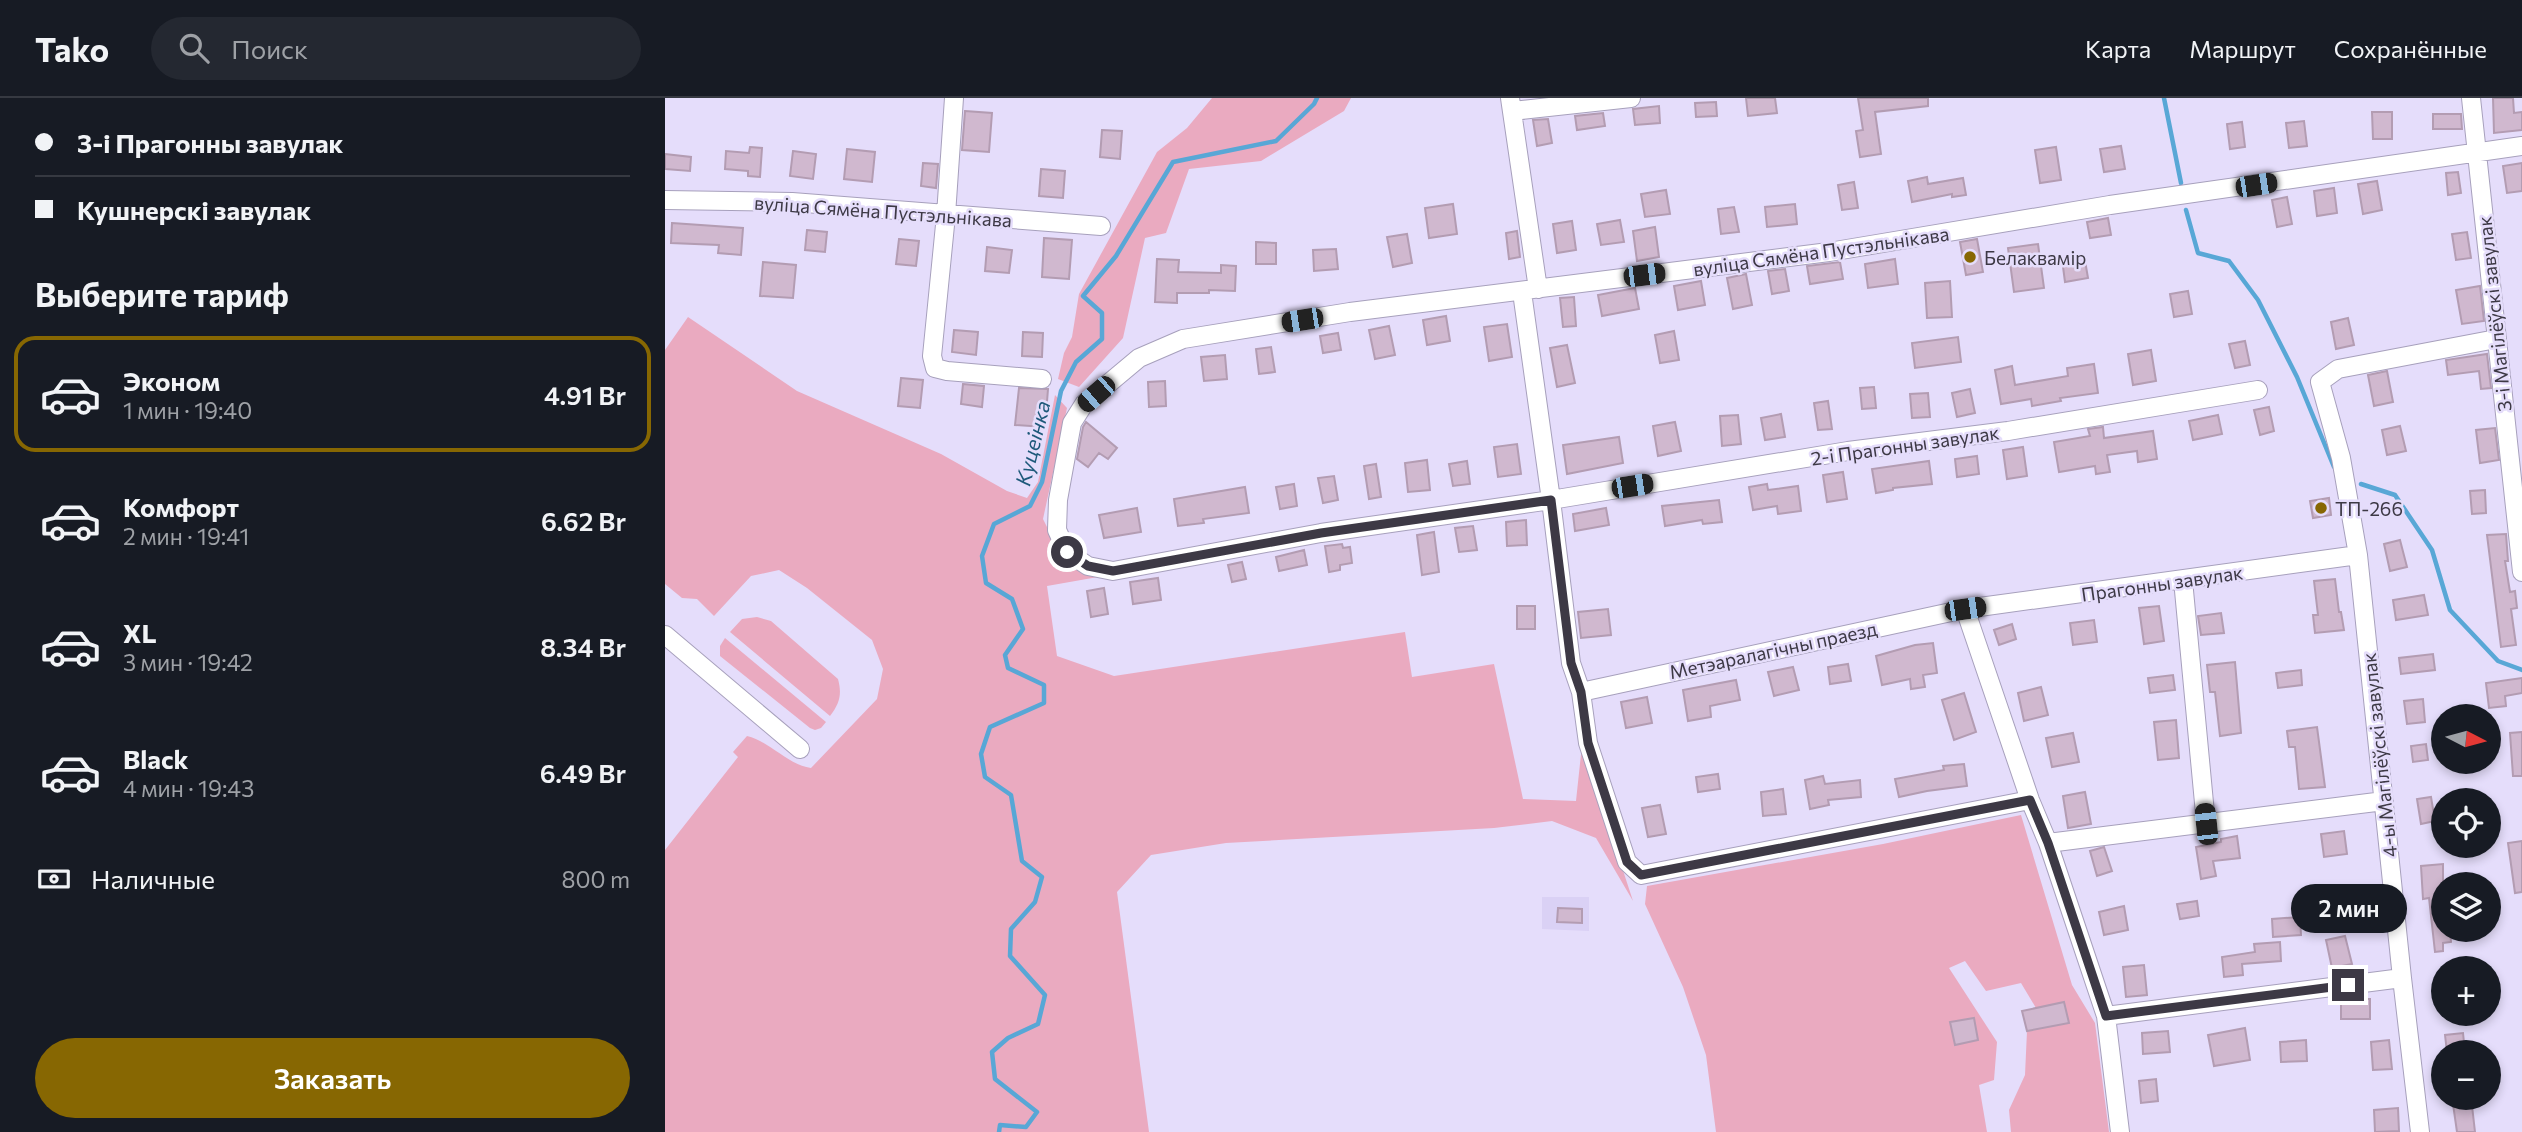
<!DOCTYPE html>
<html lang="ru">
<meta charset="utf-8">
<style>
body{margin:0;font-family:Commissioner,sans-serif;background:#242831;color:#f1f3f6;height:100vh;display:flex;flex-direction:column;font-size:26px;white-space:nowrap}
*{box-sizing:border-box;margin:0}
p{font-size:23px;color:#9ea1a6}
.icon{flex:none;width:38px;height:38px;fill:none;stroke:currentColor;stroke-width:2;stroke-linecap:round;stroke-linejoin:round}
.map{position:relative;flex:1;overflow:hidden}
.side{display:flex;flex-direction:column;background:#171b24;width:665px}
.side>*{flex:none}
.top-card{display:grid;align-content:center;height:154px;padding:0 35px;background:#171b24}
.needle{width:46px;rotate:96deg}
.fabs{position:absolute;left:1766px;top:606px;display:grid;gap:14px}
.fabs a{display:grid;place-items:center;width:70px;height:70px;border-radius:50%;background:#171b24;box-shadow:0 4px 10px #0003;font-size:35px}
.end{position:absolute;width:32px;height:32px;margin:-16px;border:9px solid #3d3945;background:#fff;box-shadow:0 0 0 4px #fff}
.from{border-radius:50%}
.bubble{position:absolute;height:49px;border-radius:24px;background:#171b24;box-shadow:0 4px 10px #0003;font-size:23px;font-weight:600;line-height:49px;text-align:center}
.car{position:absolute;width:21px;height:42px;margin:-21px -10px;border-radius:9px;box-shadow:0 0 5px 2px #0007;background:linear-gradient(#222 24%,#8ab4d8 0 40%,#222 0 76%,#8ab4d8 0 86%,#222 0)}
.top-card b{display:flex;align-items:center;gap:24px;height:66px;font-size:26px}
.top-card b+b{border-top:2px solid #363941}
.top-card i{width:18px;height:18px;background:#f1f3f6}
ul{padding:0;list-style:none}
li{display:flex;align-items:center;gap:21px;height:116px;margin:0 14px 10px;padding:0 21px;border:4px solid transparent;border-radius:21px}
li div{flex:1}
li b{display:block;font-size:26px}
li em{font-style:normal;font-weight:600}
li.selected{border-color:#876702}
li>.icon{width:63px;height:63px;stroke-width:1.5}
h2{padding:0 35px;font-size:32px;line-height:84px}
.pay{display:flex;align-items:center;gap:18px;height:77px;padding:0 35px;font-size:26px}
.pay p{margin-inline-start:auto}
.button{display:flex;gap:14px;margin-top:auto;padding:14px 35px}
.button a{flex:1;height:80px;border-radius:42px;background:#876702;color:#fff;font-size:28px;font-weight:600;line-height:80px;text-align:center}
header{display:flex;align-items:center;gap:42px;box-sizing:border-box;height:98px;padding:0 35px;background:#171b24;border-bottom:2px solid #363941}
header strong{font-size:33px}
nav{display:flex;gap:38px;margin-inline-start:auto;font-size:24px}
.search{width:490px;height:63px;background:#242831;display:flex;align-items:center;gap:18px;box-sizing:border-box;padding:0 24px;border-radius:38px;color:#9ea1a6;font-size:26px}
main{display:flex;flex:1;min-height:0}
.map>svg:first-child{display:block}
.built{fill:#dad1f5}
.green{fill:#eaaac0}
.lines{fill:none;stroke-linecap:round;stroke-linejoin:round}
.stream{stroke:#58a7d6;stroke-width:4.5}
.building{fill:#d0b8cf;stroke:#b39cb2;stroke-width:2}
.minor-casing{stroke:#a7a0bc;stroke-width:20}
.minor{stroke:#fff;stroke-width:18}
.route{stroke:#3d3945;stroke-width:9}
.poi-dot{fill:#876702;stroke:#e5ddfb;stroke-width:2.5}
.labels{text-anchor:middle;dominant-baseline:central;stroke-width:5;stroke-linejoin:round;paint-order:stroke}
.street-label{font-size:19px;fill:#3d3945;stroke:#e5ddfb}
.poi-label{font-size:19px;fill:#3d3945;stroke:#e5ddfb;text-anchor:start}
.water-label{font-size:21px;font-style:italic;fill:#1e597a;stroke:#e5ddfb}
</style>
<header>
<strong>Tako</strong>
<div class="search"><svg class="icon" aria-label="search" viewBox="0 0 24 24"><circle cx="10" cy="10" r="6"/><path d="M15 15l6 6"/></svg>Поиск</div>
<nav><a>Карта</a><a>Маршрут</a><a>Сохранённые</a></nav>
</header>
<main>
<section class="side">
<div class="top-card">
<b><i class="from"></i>3-і Прагонны завулак</b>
<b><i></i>Кушнерскі завулак</b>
</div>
<h2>Выберите тариф</h2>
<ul>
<li class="selected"><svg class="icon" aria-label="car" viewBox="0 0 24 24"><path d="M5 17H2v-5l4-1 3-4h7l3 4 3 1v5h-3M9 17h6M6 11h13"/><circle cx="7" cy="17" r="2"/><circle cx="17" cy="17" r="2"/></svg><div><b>Эконом</b><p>1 мин · 19:40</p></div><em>4.91 Br</em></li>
<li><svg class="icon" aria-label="car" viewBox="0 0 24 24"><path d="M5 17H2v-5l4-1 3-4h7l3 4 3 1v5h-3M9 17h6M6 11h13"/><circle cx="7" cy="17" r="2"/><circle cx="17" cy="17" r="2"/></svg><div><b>Комфорт</b><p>2 мин · 19:41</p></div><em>6.62 Br</em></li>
<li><svg class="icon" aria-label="car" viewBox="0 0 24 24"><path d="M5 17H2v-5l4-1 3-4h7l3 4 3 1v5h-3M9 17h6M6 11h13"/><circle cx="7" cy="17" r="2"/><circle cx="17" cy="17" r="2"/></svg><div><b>XL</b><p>3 мин · 19:42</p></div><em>8.34 Br</em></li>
<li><svg class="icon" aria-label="car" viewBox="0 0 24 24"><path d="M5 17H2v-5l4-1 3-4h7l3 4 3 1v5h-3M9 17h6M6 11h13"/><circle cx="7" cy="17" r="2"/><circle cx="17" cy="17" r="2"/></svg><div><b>Black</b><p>4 мин · 19:43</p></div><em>6.49 Br</em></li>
</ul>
<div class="pay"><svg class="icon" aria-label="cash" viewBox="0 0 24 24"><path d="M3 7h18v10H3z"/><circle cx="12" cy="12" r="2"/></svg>Наличные<p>800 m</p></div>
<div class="button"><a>Заказать</a></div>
</section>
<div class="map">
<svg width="1857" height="1034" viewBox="0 0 1857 1034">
<rect width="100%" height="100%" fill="#e5ddfb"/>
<path class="built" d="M877,799H924V833L877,831Z"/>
<path class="green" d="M547,0H686L679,13L596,63L524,71L501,135L480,140L458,240L414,289L393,281L399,255L407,239L414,196L492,54L522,30Z
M23,219L132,293L276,356L342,393L362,400L373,384L390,297L402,310L378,421L397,459L433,479L382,488L392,558L449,578L740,534L747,579L829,566L858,701L911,703L917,647L968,803L931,740L887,723L829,730L561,745L486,757L452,794L484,1034H0V752L73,659L68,654L82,638C106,644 121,666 146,670L212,601L218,571L207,542L142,490L114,472L86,478L49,518L32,501L17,500L0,486V252Z
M92,519L106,523L173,581C177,596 175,605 165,618L65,534L77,521Z
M60,540L161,624L156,630L150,632L145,630L55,558V548Z
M1356,717L1407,887L1430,925L1444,1034H1346L1344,1012L1360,977L1362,933L1403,925L1399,905L1371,910L1356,885L1321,893L1300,863L1284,870L1332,944L1329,982L1314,987L1322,1034H1051L1041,957L1018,889L980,806L982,788L1218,746Z"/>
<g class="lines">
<path class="stream" d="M1499,0L1516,85
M1521,112L1533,155L1564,163L1593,202L1632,279L1669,369
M1696,386L1730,397L1767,452L1785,512L1833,563L1857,572
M334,1034L335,1027L361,1029L372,1014L330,981L327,954L343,940L373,926L380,897L345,858L346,831L370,804L377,779L357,763L346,697L320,679L316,656L325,629L379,605V587L343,570L340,557L358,531L347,501L321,485L317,458L329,426L365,408L377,384L396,293L411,264L437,241V215L418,198L451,158L508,64L611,43L649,6L652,0"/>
</g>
<path class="building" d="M1081,0H1110L1112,15L1083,18Z
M1193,0H1263V8L1210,14L1216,56L1195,59L1191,33L1198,32Z
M1828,0H1848L1849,15L1857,14V32L1829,35Z
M1051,4L1052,18L1031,19L1030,5Z
M994,8L995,25L970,27L968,11Z
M300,13L327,15L324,54L297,52Z
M1707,14H1727V41H1708Z
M938,15L940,28L912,32L910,18Z
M1768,16H1796L1797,31H1768Z
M883,21L887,45L872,48L868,22Z
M1639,23L1642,48L1624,50L1621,25Z
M1577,24L1580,49L1565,51L1562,26Z
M437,32L457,33L455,61L435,59Z
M1456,48L1460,71L1439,74L1435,51Z
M85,49L97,50L95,79L83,78V73L60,71L61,53L84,55Z
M1391,49L1396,82L1375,85L1370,52Z
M182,51L210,54L207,84L179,81Z
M128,53L151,56L148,81L125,78Z
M0,56L26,59L25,73L0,71Z
M258,65L273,66L271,90L256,88Z
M1857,65V93L1842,95L1838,68Z
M376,71L400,73L398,100L374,98Z
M1793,74L1796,95L1783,97L1781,75Z
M1262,79L1263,86L1298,80L1301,97L1287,99V96L1247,104L1243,83Z
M1712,83L1717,112L1698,116L1693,86Z
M1189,84L1193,110L1177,112L1173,87Z
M1669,90L1672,115L1652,118L1649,93Z
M1001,92L1005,116L980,119L976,96Z
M1622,99L1627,126L1612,129L1607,102Z
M788,106L792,136L764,140L760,110Z
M1130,106L1132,126L1102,129L1100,109Z
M1069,109L1074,134L1056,136L1053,111Z
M1443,120L1446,137L1425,140L1422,124Z
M955,122L959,144L936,147L932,126Z
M907,123L911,152L892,155L888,126Z
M7,125L78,130L76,157L53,155L54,147L6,145Z
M990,129L994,159L972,163L968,133Z
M142,132L162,134L160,154L140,152Z
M852,133L855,159L844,161L841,135Z
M1802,134L1806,160L1791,162L1787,136Z
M742,136L747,165L728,169L722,139Z
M379,140L407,142L404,181L377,179Z
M234,141L254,143L251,168L231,166Z
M1312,141L1318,174L1301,177L1295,144Z
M591,144L611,145V166H591Z
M1373,146L1379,190L1349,194L1343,150Z
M322,149L347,152L344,175L320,173Z
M671,151L673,171L649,173L648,152Z
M1419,157L1423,180L1400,184L1397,161Z
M492,161L514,162L513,174L556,175V167L571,168L570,193L544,192V195H512V205L490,204Z
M1230,161L1233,186L1203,190L1200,166Z
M98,164L131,167L128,200L95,198Z
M1175,164L1178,181L1145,186L1142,168Z
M1120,171L1124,193L1107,196L1103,173Z
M1081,176L1087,207L1068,211L1062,180Z
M1036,183L1040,207L1013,212L1009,188Z
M1285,183L1287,219L1262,220L1260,185Z
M1815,188L1819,223L1797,226L1791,192Z
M970,190L974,211L937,218L933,197Z
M1523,193L1527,216L1509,219L1505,196Z
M909,199L911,228L898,229L895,200Z
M781,218L785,243L762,247L758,222Z
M1683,220L1689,247L1671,251L1666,224Z
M842,226L847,259L824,263L819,229Z
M724,228L730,257L710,261L704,232Z
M289,232L313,234L311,257L287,254Z
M1009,233L1014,262L995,265L990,237Z
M358,234L378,235L377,259L357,258Z
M673,235L676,252L658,255L655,238Z
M1293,239L1296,264L1250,270L1247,245Z
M1580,243L1585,267L1570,270L1564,246Z
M902,247L910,285L892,289L885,250Z
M606,249L610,274L594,276L591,251Z
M1486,252L1491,283L1468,287L1463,256Z
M1822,256L1826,290L1816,291L1814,273L1783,277L1781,262Z
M560,257L562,281L539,283L536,259Z
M1429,266L1433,295L1395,300L1396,303L1367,308L1366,301L1336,306L1330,272L1347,268L1350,287L1403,278L1402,270Z
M1722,273L1728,304L1709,308L1703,277Z
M236,280L258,282L255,310L233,308Z
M500,283L501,308L484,309L483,284Z
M298,286L319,288L317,309L296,306Z
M1209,289L1211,310L1197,311L1195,290Z
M354,290L383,291L380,329L350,327Z
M1305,291L1310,315L1292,319L1287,295Z
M1263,295L1265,319L1247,320L1245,296Z
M1163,303L1167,331L1153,332L1149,305Z
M1604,309L1609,333L1595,337L1589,312Z
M1116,316L1120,339L1100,342L1096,320Z
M1073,317L1076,346L1057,348L1055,318Z
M1553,317L1557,336L1528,342L1524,323Z
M421,324L452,350L443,361L434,355L423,369L412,361L418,329Z
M1010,324L1016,353L993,358L988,328Z
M1735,328L1741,353L1722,357L1717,332Z
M1438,329L1439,340L1488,333L1492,361L1473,364L1472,353L1442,357L1445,374L1431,376L1430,368L1394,374L1389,344L1425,338L1423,331Z
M1830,330L1834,362L1815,365L1811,332Z
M954,339L958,365L902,376L898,347Z
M852,346L856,376L833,379L829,349Z
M1358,349L1362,378L1342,381L1338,352Z
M1312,358L1314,376L1292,379L1290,361Z
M762,362L765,392L743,394L740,365Z
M802,363L805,386L788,388L784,366Z
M1264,363L1267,386L1228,390V392L1211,395L1207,371Z
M711,366L716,399L704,401L699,368Z
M1178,374L1182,401L1162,404L1158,377Z
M669,378L673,402L658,405L653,380Z
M629,386L632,408L615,411L611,389Z
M1102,386L1103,392L1133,388L1136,413L1113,416L1112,408L1088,412L1084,389Z
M580,389L584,415L538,421L539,425L513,428L509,401Z
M1820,392L1821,415L1807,416L1805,393Z
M1664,400L1666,417L1648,420L1645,403Z
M1054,402L1057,424L1038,426L1037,422L1000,428L997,408Z
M472,410L476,434L439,440L434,417Z
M941,410L944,427L910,433L908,416Z
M861,422L862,447L842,448L841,424Z
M808,428L812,452L794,454L790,430Z
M769,434L774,474L757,477L752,437Z
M1841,436L1843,463H1840L1845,494L1850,493L1852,510L1846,511L1851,547L1836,549L1822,437Z
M1735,442L1742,469L1725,473L1719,446Z
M677,446L678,450L685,449L687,465L675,467V472L664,474L660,448Z
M639,452L642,467L614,473L611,459Z
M577,464L581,481L567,484L563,467Z
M493,480L496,502L468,506L465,484Z
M1670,481L1674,514H1676L1679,532L1650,535L1648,517H1653L1649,483Z
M439,490L443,516L426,519L422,493Z
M1759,497L1763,517L1731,522L1728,502Z
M852,508H870V531H852Z
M1494,508L1499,543L1479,546L1474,510Z
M943,511L946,537L916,540L913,514Z
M1556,515L1559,535L1536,537L1533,518Z
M1429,522L1432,544L1408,547L1405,525Z
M1347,526L1351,541L1334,547L1329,532Z
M1268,545L1272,575L1258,577L1260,589L1246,591L1245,581L1217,587L1211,558L1250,547Z
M1768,556L1770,572L1736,576L1734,560Z
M1570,564L1576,635L1555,638L1550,594H1545L1542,567Z
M1183,566L1186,583L1165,586L1163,569Z
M1128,569L1134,592L1109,598L1103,574Z
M1636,572L1637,587L1613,590L1611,575Z
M1508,577L1510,592L1485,595L1483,580Z
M1857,580V595L1840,598L1841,608L1824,610L1821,585Z
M1071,582L1075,602L1045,608L1046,619L1023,623L1018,592Z
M1376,589L1383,617L1359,623L1353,595Z
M1299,595L1311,634L1289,642L1277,602Z
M982,599L987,625L961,630L956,604Z
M1758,601L1760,624L1742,626L1739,603Z
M1511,622L1514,660L1493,662L1489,624Z
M1652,629L1660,689L1634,691L1630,649H1624L1622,633Z
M1857,634V678H1848L1845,635Z
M1408,635L1414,664L1387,669L1381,640Z
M1761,646L1763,662L1748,664L1746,648Z
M1299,666L1302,688L1262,693L1234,699L1230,681L1279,672L1278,668Z
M1053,676L1055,691L1033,694L1031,679Z
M1158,678L1160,686L1195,682L1196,699L1163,702L1164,707L1145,711L1140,682Z
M1118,691L1121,716L1098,718L1096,694Z
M1420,694L1426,726L1403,730L1398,698Z
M1766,699L1770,723L1756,726L1752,701Z
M995,707L1001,736L983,739L977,710Z
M1679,733L1682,756L1659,759L1656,736Z
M1572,738L1575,760L1548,763L1551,778L1536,781L1531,749L1556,744V741Z
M1857,743V794L1850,795L1843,745Z
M1439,749L1447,773L1432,778L1425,753Z
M1778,766V831H1785L1786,844L1778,845V853L1770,854L1764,800L1758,801L1756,768Z
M1532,803L1534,818L1515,821L1512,806Z
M1459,808L1463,832L1439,837L1434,814Z
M893,810L917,811V825L892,824Z
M1635,819L1636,837L1608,839L1607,821Z
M1680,838L1687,866L1667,870L1661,842Z
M1615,844L1616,863L1577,866L1578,877L1559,879L1557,859L1590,854L1589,846Z
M1479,867L1482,897L1461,899L1458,869Z
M1676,901H1705V921H1676Z
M1399,904L1404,925L1362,933L1357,913Z
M1309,920L1313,942L1290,947L1285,924Z
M1580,930L1585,962L1549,968L1543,937Z
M1503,933L1505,954L1478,956L1477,935Z
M1798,935L1800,954H1782L1780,937Z
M1641,942L1642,963L1616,964L1615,944Z
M1724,942L1727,971L1708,972L1706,944Z
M1491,981L1493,1003L1476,1005L1474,983Z
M1787,999H1806L1810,1034H1792Z
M1733,1010L1734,1033L1710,1034L1709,1012Z"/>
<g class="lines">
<defs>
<path id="minor" d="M289,0L281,117L267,258L270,270L282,273L377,281
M845,0L873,191
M1806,0L1857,474
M848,13L966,0
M0,102L127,104L436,128
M857,194L886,402L906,565L916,594L923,645L962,764L976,777L1365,702
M1593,292L1343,333L1183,353L886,402L656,435L448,473L423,468L402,454L392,432L393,402L407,325L419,306L474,260L518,241L685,214L1164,154L1445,107L1857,48
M1518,482L1541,726
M1300,511L1365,702L1383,745L1441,918L1455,1034
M0,537L135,651
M916,594L1300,511L1693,457
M1383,745L1719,703
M1441,918L1737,880
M1755,1034L1737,880L1693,457L1676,360L1655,284L1673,271L1831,241"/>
</defs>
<use href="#minor" class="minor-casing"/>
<use href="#minor" class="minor"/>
</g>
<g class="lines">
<path class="route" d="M402,454L423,468L448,473L656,435L886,402L906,565L916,594L923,645L962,764L976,777L1365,702L1383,745L1441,918L1683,887"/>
</g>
<g class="poi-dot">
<circle cx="1305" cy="159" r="7"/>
<circle cx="1656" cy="410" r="7"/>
</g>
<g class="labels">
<g class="street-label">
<text transform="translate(218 113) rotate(4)">вуліца Сямёна Пустэльнікава</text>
<text transform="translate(1156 153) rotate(-8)">вуліца Сямёна Пустэльнікава</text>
<text transform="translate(1829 216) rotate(-96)">3-і Магілёўскі завулак</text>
<text transform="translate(1240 347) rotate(-8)">2-і Прагонны завулак</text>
<text transform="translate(1497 485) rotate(-8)">Прагонны завулак</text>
<text transform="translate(1108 552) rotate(-12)">Метэаралагічны праезд</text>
<text transform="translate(1714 657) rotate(-96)">4-ы Магілёўскі завулак</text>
</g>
<g class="poi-label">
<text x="1319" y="159">Белаквамір</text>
<text x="1670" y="410">ТП-266</text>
</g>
<g class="water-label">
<text transform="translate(367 345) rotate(-76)">Куцеінка</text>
</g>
</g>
</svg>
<div class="fabs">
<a><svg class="needle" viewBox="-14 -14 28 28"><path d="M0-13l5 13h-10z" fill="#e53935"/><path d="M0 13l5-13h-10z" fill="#9ea1a6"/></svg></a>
<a><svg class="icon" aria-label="locate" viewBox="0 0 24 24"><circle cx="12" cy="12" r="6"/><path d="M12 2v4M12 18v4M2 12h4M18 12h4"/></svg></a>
<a><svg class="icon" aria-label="layers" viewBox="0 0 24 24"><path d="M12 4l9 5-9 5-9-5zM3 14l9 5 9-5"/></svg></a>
<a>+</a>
<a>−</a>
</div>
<i class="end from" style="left:402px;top:454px"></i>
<i class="end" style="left:1683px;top:887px"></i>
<div class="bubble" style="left:1626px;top:786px;width:116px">2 мин</div>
<i class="car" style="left:1591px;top:87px;rotate:81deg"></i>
<i class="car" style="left:979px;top:177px;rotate:83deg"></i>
<i class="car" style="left:637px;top:222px;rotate:261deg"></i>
<i class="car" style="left:431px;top:296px;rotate:229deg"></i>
<i class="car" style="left:967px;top:388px;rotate:81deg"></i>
<i class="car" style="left:1300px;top:511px;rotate:82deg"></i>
<i class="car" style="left:1541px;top:726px;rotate:354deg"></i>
</div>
</main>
